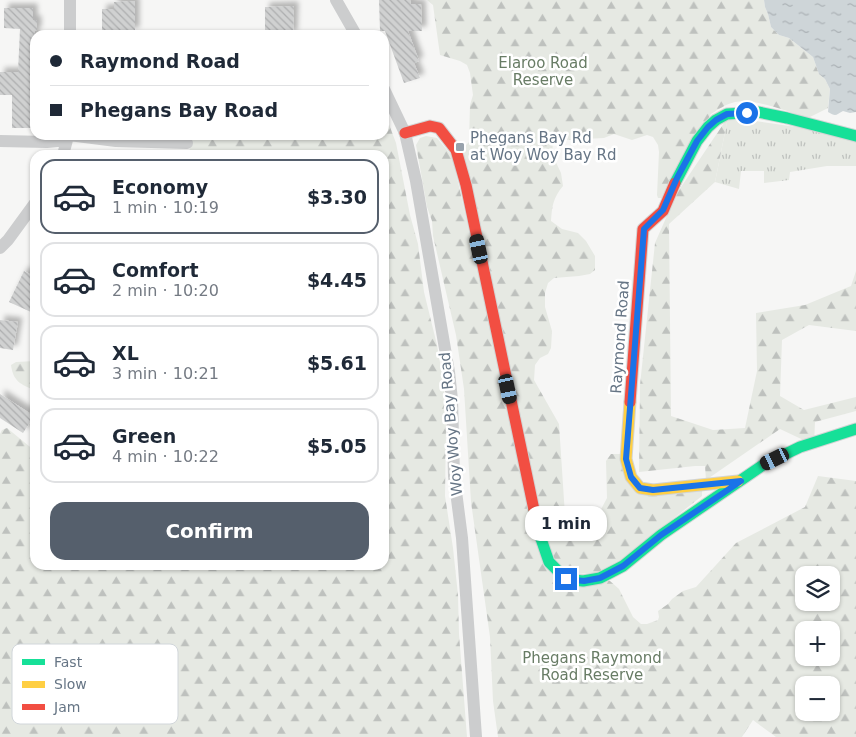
<!DOCTYPE html>
<meta charset="utf-8">
<style>
body{margin:0;font-family:"DejaVu Sans",sans-serif;background:#f2f2f3;color:#1f2937;height:100vh;display:flex;flex-direction:column;font-size:19px;white-space:nowrap}
*{box-sizing:border-box;margin:0}
p{font-size:16px;color:#747a83}
.icon{flex:none;width:28px;height:28px;fill:none;stroke:currentColor;stroke-width:2;stroke-linecap:round;stroke-linejoin:round}
.map{position:relative;flex:1;overflow:hidden}
.drawer{position:absolute;left:30px;top:150px;width:359px;height:420px;display:flex;flex-direction:column;background:#fff;border-radius:15px;box-shadow:0 1px 4px #0004}
.drawer>*{flex:none}
.banner{position:absolute;left:30px;top:30px;width:359px;height:110px;border-radius:15px;box-shadow:0 1px 4px #0004;display:grid;align-content:center;height:110px;padding:0 20px;background:#fff}
.tools{position:absolute;left:795px;top:566px;display:grid;gap:10px}
.tools a{display:grid;place-items:center;width:45px;height:45px;border-radius:10px;background:#fff;box-shadow:0 1px 4px #0004;font-size:25px}
.end{position:absolute;width:22px;height:22px;margin:-11px;border:6px solid #1a73e8;background:#fff;box-shadow:0 0 0 2px #fff}
.from{border-radius:50%}
.bubble{position:absolute;height:35px;border-radius:15px;background:#fff;box-shadow:0 1px 4px #0004;font-size:16px;font-weight:800;line-height:35px;text-align:center}
.car{position:absolute;width:15px;height:30px;margin:-15px -8px;border-radius:6px;box-shadow:0 0 4px 1px #0007;background:linear-gradient(#222 24%,#8ab4d8 0 40%,#222 0 76%,#8ab4d8 0 86%,#222 0)}
.banner b{display:flex;align-items:center;gap:18px;height:48px;font-size:19px}
.banner b+b{border-top:1px solid #e0e1e3}
.banner i{width:12px;height:12px;background:#1f2937}
ul{padding:9px 0 0;list-style:none}
li{display:flex;align-items:center;gap:15px;height:75px;margin:0 10px 8px;padding:0 10px;border:2px solid #e0e1e3;border-radius:15px}
li div{flex:1}
li b{display:block;font-size:19px}
li em{font-style:normal;font-weight:800}
li.active{border-color:#555f6c}
li>.icon{width:45px;height:45px;stroke-width:1.5}
.action{display:flex;gap:10px;margin-top:auto;padding:10px 20px}
.action a{flex:1;height:58px;border-radius:15px;background:#555f6c;color:#fff;font-size:20px;font-weight:800;line-height:58px;text-align:center}
.map>svg:first-child{display:block}
.grass{fill:url(#grass-tufts)}
.forest{fill:url(#forest-firs);fill-rule:evenodd}
.water{fill:url(#water-ripples)}
.building{fill:url(#building-back-hatch);filter:url(#shadow)}
.lines{fill:none;stroke-linecap:round;stroke-linejoin:round}
.fast-casing{stroke:#d2d4d4;stroke-width:13}
.slow-casing{stroke:#d2d4d4;stroke-width:13}
.jam-casing{stroke:#d2d4d4;stroke-width:13}
.street{stroke:#cccdce;stroke-width:12}
.fast{stroke:#16e098;stroke-width:11}
.slow{stroke:#ffcf43;stroke-width:11}
.jam{stroke:#f24e42;stroke-width:11}
.route{stroke:#1a73e8;stroke-width:6}
.poi-dot{fill:#98a2ac;stroke:#fff;stroke-width:2}
.labels{text-anchor:middle;dominant-baseline:central;stroke-width:5;stroke-linejoin:round;paint-order:stroke}
.park-label{font-size:15px;fill:#687c65;stroke:#fff}
.poi-label{font-size:15px;fill:#667585;stroke:#fff;text-anchor:start}
.street-label{font-size:15px;fill:#667585;stroke:#fff}
.key{fill:#fff;stroke:#d1d6da;stroke-width:1}
.key-label{font-size:14px;fill:#667585}
</style>
<div class="map">
<svg width="856" height="737" viewBox="0 0 856 737">
<defs>
<pattern id="grass-tufts" width="24" height="20" patternUnits="userSpaceOnUse" patternTransform="scale(1.25)"><rect width="24" height="20" fill="#e6e9e3"/><path d="M3 7l-1-3M5 7V3M7 7l1-3M15 17l-1-3M17 17v-4M19 17l1-3" fill="none" stroke="#bec1be"/></pattern>
<pattern id="forest-firs" width="22" height="20" patternUnits="userSpaceOnUse" patternTransform="scale(1.25)"><rect width="22" height="20" fill="#e6e9e3"/><path d="M5 1l3.5 6h-7zM16 11l3.5 6h-7z" fill="#bec1be"/></pattern>
<pattern id="water-ripples" width="26" height="14" patternUnits="userSpaceOnUse" patternTransform="scale(1.25)"><rect width="26" height="14" fill="#ced5d8"/><path d="M2 4q2-2 4 0t4 0M15 11q2-2 4 0t4 0" fill="none" stroke="#abb1b5"/></pattern>
<pattern id="building-back-hatch" width="6" height="6" patternUnits="userSpaceOnUse" patternTransform="scale(1.25)"><rect width="6" height="6" fill="#d0d1d1"/><path d="M-1 5l2 2M0 0l6 6M5-1l2 2" fill="none" stroke="#adaeaf"/></pattern>
<filter id="shadow"><feDropShadow dx="4.5" dy="-4.5" stdDeviation="2.5" flood-color="#0004"/></filter>
</defs>
<rect width="100%" height="100%" fill="#f6f6f5"/>
<path class="grass" d="M728,117L803,128L856,142V166H827L790,172L789,180L764,183V171H741L739,189L715,182Z"/>
<path class="forest" d="M427,0H764L765,7L768,14L771,27L779,35L789,38L813,57L819,74L825,79L830,89L828,108L808,118C789,112 755,98 735,102C726,104 719,109 711,114L662,198H658L657,195L659,152L658,145L653,137L647,135L632,140L614,134L604,138L564,140L553,142L552,154L561,173L563,186C553,198 552,206 551,221L562,229L578,233L586,241L595,256V270L590,274L579,276L554,278L548,283L545,293V307L552,331L551,348L548,354L540,358L535,365L534,380L559,424L565,515L572,522L585,523L597,517L607,498L606,461L611,454H621L630,485L702,491V496L614,565L597,573L569,574L554,560L544,532L464,163V147L469,142L470,105L473,95L470,73L467,65L460,61L440,55L433,5Z
M384,111L396,143L410,215L418,244L424,292L437,345L444,386L446,428L445,496L453,548L458,595L459,634L467,737H0V434L2,430L7,428L35,451V565H384V155H189L190,147L187,135H384Z
M728,117L715,182L669,224L671,416L713,430L745,428L757,371L756,313L805,305L851,286L856,271V331L809,325L782,340L780,396L804,410L856,397V411L815,422L814,445L780,429L706,480L705,466H695L639,472L640,385L655,243L677,193Z
M426,136L437,138L452,156L546,566L610,581L619,589L633,617L641,624H647L658,620L659,617L658,611L668,604L672,599L683,591L696,587L736,543L805,507L818,476L856,481V737H776L753,720L742,737H498L493,701L490,637L471,502L464,389L456,335L433,236L432,221L427,207L416,145L420,138ZM804,575H831V602H804ZM804,630H831V658H804ZM804,685H831V712H804Z
M35,361V390C21,385 13,381 11,365L16,362Z"/>
<path class="water" d="M764,0H856V112L850,113L843,111C836,115 836,117 828,112L830,89L825,79L819,74L813,57L789,38L779,35L771,27L768,14L765,7Z"/>
<path class="building" d="M379,0H410L411,4H421L422,31H408L419,61L414,63L420,78L404,83L385,31H380Z
M135,1V32L102,31V9H114V2Z
M294,6L293,35H282V31H265V7Z
M4,8H33V20H37V31H35V128H12V95H0V72H18L20,29L4,28Z
M24,271L35,277V305L31,312L9,302Z
M0,320L18,322L13,350L0,348Z
M0,394L34,416L23,433L0,418Z"/>
<g class="lines">
<defs>
<path id="fast" d="M675,183L697,141L708,127L716,120L727,114L758,112L787,118L856,136
M534,510L539,533L549,562L566,579L583,581L600,578L623,566L661,535L763,465L800,447L856,429"/>
<path id="slow" d="M630,402L626,459L631,477L640,488L653,490L738,481"/>
<path id="jam" d="M405,133L430,126L439,128L456,150L466,185L534,510
M630,402L643,229L663,211L675,183"/>
</defs>
<use href="#fast" class="fast-casing"/>
<use href="#slow" class="slow-casing"/>
<use href="#jam" class="jam-casing"/>
<path class="street" d="M70,0V35
M336,0L356,35
M384,89L405,133L416,181L449,372L452,400L454,476L462,538L476,737
M69,135L116,141L187,143
M0,141L47,142L67,140
M63,155L67,140V135
M0,248L8,240L35,203"/>
<use href="#fast" class="fast"/>
<use href="#slow" class="slow"/>
<use href="#jam" class="jam"/>
</g>
<g class="lines">
<path class="route" d="M566,579L584,581L600,578L623,566L661,535L741,481L653,490L640,488L631,477L626,459L644,229L663,210L677,178L697,141L708,127L716,120L727,114L747,113"/>
</g>
<rect class="poi-dot" x="455" y="142" width="10" height="10" rx="2.5"/>
<g class="labels">
<g class="park-label">
<text x="543" y="63">Elaroo Road<tspan x="543" dy="17">Reserve</tspan></text>
<text x="592" y="658">Phegans Raymond<tspan x="592" dy="17">Road Reserve</tspan></text>
</g>
<g class="poi-label">
<text x="470" y="138">Phegans Bay Rd<tspan x="470" dy="17">at Woy Woy Bay Rd</tspan></text>
</g>
<g class="street-label">
<text transform="translate(620 337) rotate(-86)">Raymond Road</text>
<text transform="translate(451 424) rotate(-95)">Woy Woy Bay Road</text>
</g>
</g>
<rect x="12" y="644" width="166" height="80" rx="8" class="key"/>
<rect x="22" y="659" width="23" height="6" fill="#16e098"/>
<rect x="22" y="681" width="23" height="7" fill="#ffcf43"/>
<rect x="22" y="704" width="23" height="6" fill="#f24e42"/>
<g class="key-label">
<text x="54" y="667">Fast</text>
<text x="54" y="689">Slow</text>
<text x="54" y="712">Jam</text>
</g>
</svg>
<div class="tools">
<a><svg class="icon" aria-label="layers" viewBox="0 0 24 24"><path d="M12 4l9 5-9 5-9-5zM3 14l9 5 9-5"/></svg></a>
<a>+</a>
<a>−</a>
</div>
<i class="end from" style="left:747px;top:113px"></i>
<i class="end" style="left:566px;top:579px"></i>
<div class="bubble" style="left:525px;top:506px;width:82px">1 min</div>
<i class="car" style="left:479px;top:249px;rotate:348deg"></i>
<i class="car" style="left:508px;top:389px;rotate:168deg"></i>
<i class="car" style="left:775px;top:459px;rotate:244deg"></i>
<div class="banner">
<b><i class="from"></i>Raymond Road</b>
<b><i></i>Phegans Bay Road</b>
</div>
<section class="drawer">
<ul>
<li class="active"><svg class="icon" aria-label="car" viewBox="0 0 24 24"><path d="M5 17H2v-5l4-1 3-4h7l3 4 3 1v5h-3M9 17h6M6 11h13"/><circle cx="7" cy="17" r="2"/><circle cx="17" cy="17" r="2"/></svg><div><b>Economy</b><p>1 min · 10:19</p></div><em>$3.30</em></li>
<li><svg class="icon" aria-label="car" viewBox="0 0 24 24"><path d="M5 17H2v-5l4-1 3-4h7l3 4 3 1v5h-3M9 17h6M6 11h13"/><circle cx="7" cy="17" r="2"/><circle cx="17" cy="17" r="2"/></svg><div><b>Comfort</b><p>2 min · 10:20</p></div><em>$4.45</em></li>
<li><svg class="icon" aria-label="car" viewBox="0 0 24 24"><path d="M5 17H2v-5l4-1 3-4h7l3 4 3 1v5h-3M9 17h6M6 11h13"/><circle cx="7" cy="17" r="2"/><circle cx="17" cy="17" r="2"/></svg><div><b>XL</b><p>3 min · 10:21</p></div><em>$5.61</em></li>
<li><svg class="icon" aria-label="car" viewBox="0 0 24 24"><path d="M5 17H2v-5l4-1 3-4h7l3 4 3 1v5h-3M9 17h6M6 11h13"/><circle cx="7" cy="17" r="2"/><circle cx="17" cy="17" r="2"/></svg><div><b>Green</b><p>4 min · 10:22</p></div><em>$5.05</em></li>
</ul>
<div class="action"><a>Confirm</a></div>
</section>
</div>
